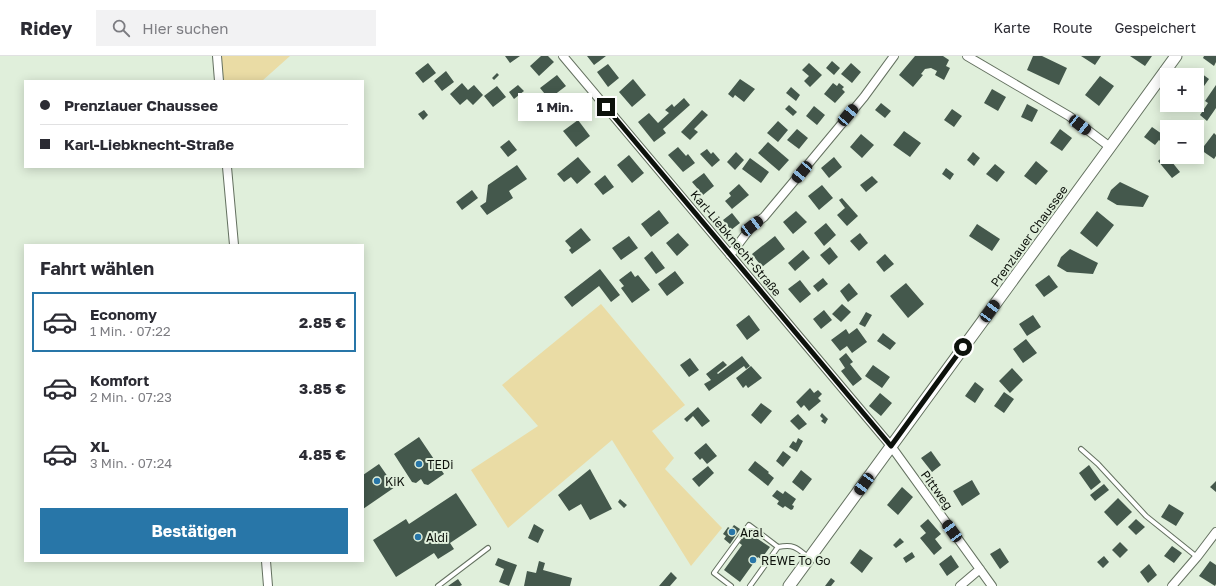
<!DOCTYPE html>
<html lang="de">
<meta charset="utf-8">
<style>
body{margin:0;font-family:"Golos Text",sans-serif;background:#f2f2f3;color:#2b2b33;height:100vh;display:flex;flex-direction:column;font-size:15px;white-space:nowrap}
*{box-sizing:border-box;margin:0}
p{font-size:13px;color:#7c7c81}
.icon{flex:none;width:22px;height:22px;fill:none;stroke:currentColor;stroke-width:2;stroke-linecap:round;stroke-linejoin:round}
.map{position:relative;flex:1;overflow:hidden}
.panel{position:absolute;left:24px;top:188px;width:340px;height:318px;display:flex;flex-direction:column;background:#fff;border-radius:0px;box-shadow:0 2px 10px #0003}
.panel>*{flex:none}
.banner{position:absolute;left:24px;top:24px;width:340px;height:88px;border-radius:0px;box-shadow:0 2px 10px #0003;display:grid;align-content:center;height:88px;padding:0 16px;background:#fff}
.tools{position:absolute;left:1160px;top:12px;display:grid;gap:8px}
.tools a{display:grid;place-items:center;width:44px;height:44px;border-radius:0px;background:#fff;box-shadow:0 2px 10px #0003;font-size:20px}
.end{position:absolute;width:18px;height:18px;margin:-9px;border:5px solid #0d120c;background:#fff;box-shadow:0 0 0 2px #fff}
.from{border-radius:50%}
.bubble{position:absolute;height:28px;border-radius:0px;background:#fff;box-shadow:0 2px 10px #0003;font-size:13px;font-weight:700;line-height:28px;text-align:center}
.car{position:absolute;width:12px;height:24px;margin:-12px -6px;border-radius:5px;box-shadow:0 0 3px 1px #0007;background:linear-gradient(#222 24%,#8ab4d8 0 40%,#222 0 76%,#8ab4d8 0 86%,#222 0)}
.banner b{display:flex;align-items:center;gap:14px;height:38px;font-size:15px}
.banner b+b{border-top:1px solid #e1e1e2}
.banner i{width:10px;height:10px;background:#2b2b33}
ul{padding:0;list-style:none}
li{display:flex;align-items:center;gap:12px;height:60px;margin:0 8px 6px;padding:0 8px;border:2px solid transparent;border-radius:0px}
li div{flex:1}
li b{display:block;font-size:15px}
li em{font-style:normal;font-weight:700}
li.selected{border-color:#2876a8}
li>.icon{width:36px;height:36px;stroke-width:1.5}
h2{padding:0 16px;font-size:18px;line-height:48px}
.button{display:flex;gap:8px;margin-top:auto;padding:8px 16px}
.button a{flex:1;height:46px;border-radius:0px;background:#2876a8;color:#fff;font-size:16px;font-weight:700;line-height:46px;text-align:center}
header{display:flex;align-items:center;gap:24px;box-sizing:border-box;height:56px;padding:0 20px;background:#fff;border-bottom:1px solid #e1e1e2}
header strong{font-size:19px}
nav{display:flex;gap:22px;margin-inline-start:auto;font-size:14px}
.search{width:280px;height:36px;background:#f2f2f3;display:flex;align-items:center;gap:10px;box-sizing:border-box;padding:0 14px;border-radius:0px;color:#7c7c81;font-size:15px}
.map>svg:first-child{display:block}
.green{fill:#eadca5}
.building{fill:#44584c}
.lines{fill:none;stroke-linecap:round;stroke-linejoin:round}
.service-casing{stroke:#647160;stroke-width:6}
.minor-casing{stroke:#647160;stroke-width:10}
.secondary-casing{stroke:#647160;stroke-width:13}
.service{stroke:#fff;stroke-width:4}
.minor{stroke:#fff;stroke-width:8}
.secondary{stroke:#fff;stroke-width:11}
.route{stroke:#0d120c;stroke-width:5}
.poi-dot{fill:#2876a8;stroke:#e0efdb;stroke-width:1.5}
.labels{text-anchor:middle;dominant-baseline:central;stroke-width:4;stroke-linejoin:round;paint-order:stroke}
.street-label{font-size:12px;fill:#0d120c;stroke:#e0efdb}
.poi-label{font-size:12px;fill:#0d120c;stroke:#e0efdb;text-anchor:start}
</style>
<header>
<strong>Ridey</strong>
<div class="search"><svg class="icon" aria-label="search" viewBox="0 0 24 24"><circle cx="10" cy="10" r="6"/><path d="M15 15l6 6"/></svg>Hier suchen</div>
<nav><a>Karte</a><a>Route</a><a>Gespeichert</a></nav>
</header>
<div class="map">
<svg width="1216" height="530" viewBox="0 0 1216 530">
<rect width="100%" height="100%" fill="#e0efdb"/>
<path class="green" d="M220,0H290L262,25H223Z
M601,248L685,349L652,375L674,402L665,413L722,472L691,510L612,384L508,472L471,414L538,370L502,329Z"/>
<path class="building" d="M505,0H520L510,7Z
M541,0H548L554,6L539,20L530,10Z
M587,0H606L594,9Z
M915,0H943L949,4L946,10L950,12L944,24L935,19L937,15L931,12L925,13L921,18L923,19L913,31L899,19Z
M1033,0H1042L1067,12L1059,29L1027,14Z
M1081,0H1101L1095,9Z
M1130,0H1152L1145,10Z
M1204,0H1216V6L1214,10L1203,2Z
M832,5L840,12L834,19L826,12Z
M428,7L436,17L423,27L415,17Z
M809,7L822,19L810,31L804,25L809,20L802,14Z
M851,7L861,16L852,27L841,18Z
M608,8L619,22L608,31L597,16Z
M1194,12L1209,23L1197,40V19H1190Z
M446,15L454,26L442,35L434,25Z
M497,17L499,19L494,24L492,22Z
M557,19L566,30L549,43L540,32Z
M1100,20L1114,30L1099,50L1085,39Z
M633,23L646,39L632,51L619,36Z
M740,23L755,33L744,46L735,39L733,42L728,38Z
M462,27L468,34L474,29L483,39L473,49L467,43L460,49L450,38Z
M833,27L837,30L839,27L844,31L842,33L845,36L835,47L824,38Z
M518,29L524,35L514,43L509,36Z
M1216,29V52L1207,65L1200,59L1208,47L1205,45Z
M497,30L506,41L493,51L484,40Z
M791,31L800,39L796,45L786,37Z
M992,33L1006,41L998,55L984,47Z
M539,41L545,49L526,63L520,56Z
M684,42L690,49L663,73L666,77L654,86L638,66L649,57L658,67L669,57L665,54L672,48L674,51Z
M881,47L891,55L885,62L875,54Z
M1027,48L1038,54L1032,66L1021,61Z
M789,49L797,56L793,60L785,53Z
M1177,49H1190L1186,55Z
M814,50L825,59L817,69L806,60Z
M952,53L962,60L954,71L944,64Z
M424,54L428,59L423,64L418,58Z
M702,54L708,59L694,73L698,76L690,84L681,76Z
M578,64L590,80L576,91L563,75Z
M778,65L788,74L778,86L767,77Z
M1152,71L1162,78L1165,75L1167,77V91L1159,84L1155,89L1144,81Z
M1197,72L1203,77L1197,85Z
M797,73L808,82L799,93L787,84Z
M1060,73L1072,82L1062,95L1050,87Z
M904,75L921,87L910,101L893,89Z
M1214,77L1216,79V100L1214,103L1201,94Z
M861,78L874,89L862,102L850,91Z
M509,84L517,94L508,101L500,91Z
M768,86L789,104L779,115L758,97Z
M678,91L686,100L688,98L695,107L683,116L668,99Z
M707,93L711,98L713,96L720,104L712,111L700,98Z
M736,96L744,104L735,114L727,106Z
M973,96L980,102L974,110L967,104Z
M1166,98L1167,101H1168L1180,116L1172,122L1158,105Z
M629,99L644,117L632,127L617,109Z
M578,101L591,116L577,128L571,121L564,126L557,118Z
M834,101L842,111L829,122L821,112Z
M750,102L769,116L761,127L742,113Z
M1036,105L1048,115L1036,129L1024,120Z
M995,108L1005,116L997,126L986,118Z
M517,109L527,123L509,135L513,142L487,159L480,150L486,146L488,129Z
M946,112L954,118L950,124L942,118Z
M704,117L714,130L703,139L692,126Z
M605,119L614,131L603,139L594,128Z
M872,120L878,126L866,136L860,129Z
M1120,126L1149,140L1143,151L1117,149L1107,143L1111,134Z
M739,128L749,139L732,153L725,145L731,140L729,137Z
M822,129L833,142L819,154L808,140Z
M472,134L478,142L462,154L456,146Z
M842,142L858,160L847,170L837,159L845,152L839,144Z
M659,154L669,167L651,181L641,168Z
M796,155L807,166L793,178L783,166Z
M1097,155L1114,169L1097,191L1080,177Z
M732,157L740,167L731,174L723,164Z
M826,167L836,179L824,190L814,177Z
M977,168L1000,183L992,195L969,180Z
M581,172L591,184L572,198L569,194L571,192L565,185Z
M678,177L689,189L677,200L666,187Z
M860,177L868,187L859,195L850,185Z
M629,180L638,192L621,204L612,192Z
M775,180L785,193L762,211L752,198Z
M830,191L838,201L829,209L820,199Z
M1070,193L1098,207L1093,218L1067,216L1057,210L1061,201Z
M803,194L810,202L795,215L788,207Z
M652,195L665,212L656,218L644,202Z
M885,198L894,208L884,216L876,206Z
M600,213L620,239L611,246L599,230L572,251L564,241Z
M631,215L635,221L638,219L650,234L632,247L621,232L624,230L619,224Z
M675,215L684,227L667,240L658,228Z
M1049,219L1058,231L1044,241L1035,229Z
M823,222L828,228L818,236L813,230Z
M800,224L811,238L800,247L788,233Z
M849,227L858,238L848,246L840,235Z
M906,227L924,248L908,262L890,240Z
M842,248L851,256L841,266L832,258Z
M824,254L832,264L821,273L813,263Z
M866,256L872,259L865,271L859,268Z
M749,259L760,274L747,284L736,269Z
M1033,259L1041,271L1027,280L1019,268Z
M857,272L867,286L852,297L847,290L840,295L831,284L846,273L849,278Z
M883,277L896,287L890,294L877,285Z
M1026,283L1037,297L1023,307L1013,293Z
M846,297L853,306L850,308L862,323L853,330L841,315L845,312L839,303Z
M742,300L750,310L746,313L744,310L709,335L704,328L711,324L706,318L723,305L727,309L717,317L718,318Z
M690,302L699,314L689,321L680,309Z
M873,309L890,321L882,332L865,320Z
M751,310L762,322L748,332L746,329L743,332L736,322Z
M1012,312L1023,324L1010,337L999,325Z
M975,326L984,333L975,347L965,340Z
M810,332L814,337L818,334L822,338L818,342L821,345L809,355L804,349L801,352L796,346Z
M1004,336L1014,343L1004,357L994,350Z
M880,337L892,347L881,360L869,350Z
M761,347L772,355L761,368L751,359Z
M698,351L710,365L702,371L693,360L687,366L684,363Z
M822,357L828,363L825,368L821,365L823,363L820,360Z
M798,358L807,368L799,374L790,365Z
M419,381L444,418L428,429L424,428L421,423L416,427L412,426L394,398Z
M798,382L803,385L797,396L789,391L793,385L796,387Z
M706,387L717,400L707,408L702,402L700,404L694,397Z
M783,395L791,401L783,411L776,405Z
M931,395L941,409L932,416L921,402Z
M755,405L769,416L768,417L774,422L768,430L748,414Z
M379,408L395,431L363,453V419Z
M1089,409L1101,426L1091,434L1079,417Z
M708,410L714,417L699,431L692,423Z
M590,413L612,453L590,464L581,448L569,455L558,439Z
M801,414L812,423L803,435L792,426Z
M972,424L980,438L962,450L953,435Z
M1216,425V436L1210,431Z
M1104,428L1109,434L1095,445L1090,439Z
M902,431L913,441L898,459L887,449Z
M777,434L783,438L785,435L796,443L792,449L794,450L793,453L791,454L785,450L783,452L777,448L779,445L772,440Z
M456,437L477,469L450,487L454,493L438,503L434,497L396,521L373,484L406,463L409,468Z
M1118,442L1132,456L1117,470L1104,456Z
M620,443L627,449L624,452L618,446Z
M1169,448L1184,457L1176,470L1161,461Z
M928,463L941,478L935,483L942,492L934,499L920,482L926,477L920,470Z
M1136,463L1145,471L1136,479L1128,471Z
M534,468L544,474L538,487L528,482Z
M734,469L740,473L730,488L724,483L726,480L723,478L728,471L731,473Z
M746,475L770,491L761,503L758,501L740,526L724,514L742,489L738,486Z
M900,482L904,486L896,492L893,489Z
M1120,486L1128,494L1120,502L1112,494Z
M1172,490L1182,497L1174,507L1164,500Z
M1000,492L1009,506L1000,513L990,498Z
M860,493L873,502L862,517L850,507Z
M912,496L915,501L906,507L903,502Z
M951,499L959,511L947,520L939,508Z
M1104,500L1109,506L1103,512L1097,506Z
M498,502L517,509L509,530L499,526L504,513L495,509Z
M539,505L545,507L543,514L572,522L570,530H524L527,515L536,517Z
M1210,505L1216,509V528L1215,530L1199,520Z
M1149,508L1157,519L1148,527L1140,516Z
M671,516L677,522L670,530H659Z
M831,522L835,525L831,530H825Z
M458,523L462,529L460,530H448Z"/>
<g class="lines">
<defs>
<path id="service" d="M1081,393L1098,408L1146,460L1197,501
M778,491C795,488 797,492 809,502
M438,530L488,492
M731,530L714,517L749,469L778,491L750,530"/>
<path id="minor" d="M217,0L219,25
M563,0L891,390L992,530
M967,0L1069,60L1110,91
M227,111L234,189
M730,199L752,170L764,161L810,106L864,41L894,0
M266,505L268,530
M960,530L980,513
M1172,530L1197,501L1216,476"/>
<path id="secondary" d="M789,530L1110,91L1176,0"/>
</defs>
<use href="#service" class="service-casing"/>
<use href="#minor" class="minor-casing"/>
<use href="#secondary" class="secondary-casing"/>
<use href="#service" class="service"/>
<use href="#minor" class="minor"/>
<use href="#secondary" class="secondary"/>
</g>
<g class="lines">
<path class="route" d="M606,51L891,390L963,291"/>
</g>
<g class="poi-dot">
<circle cx="419" cy="408" r="4"/>
<circle cx="377" cy="425" r="4"/>
<circle cx="732" cy="476" r="4"/>
<circle cx="418" cy="481" r="4"/>
<circle cx="753" cy="504" r="4"/>
</g>
<g class="labels">
<g class="street-label">
<text transform="translate(1029 180) rotate(-54)">Prenzlauer Chaussee</text>
<text transform="translate(736 187) rotate(50)">Karl-Liebknecht-Straße</text>
<text transform="translate(937 434) rotate(54)">Pittweg</text>
</g>
<g class="poi-label">
<text x="427" y="408">TEDi</text>
<text x="385" y="425">KiK</text>
<text x="740" y="476">Aral</text>
<text x="426" y="481">Aldi</text>
<text x="761" y="504">REWE To Go</text>
</g>
</g>
</svg>
<div class="tools">
<a>+</a>
<a>−</a>
</div>
<i class="end from" style="left:963px;top:291px"></i>
<i class="end" style="left:606px;top:51px"></i>
<div class="bubble" style="left:518px;top:37px;width:74px">1 Min.</div>
<i class="car" style="left:848px;top:59px;rotate:40deg"></i>
<i class="car" style="left:1080px;top:69px;rotate:128deg"></i>
<i class="car" style="left:802px;top:116px;rotate:220deg"></i>
<i class="car" style="left:752px;top:170px;rotate:53deg"></i>
<i class="car" style="left:990px;top:255px;rotate:36deg"></i>
<i class="car" style="left:864px;top:428px;rotate:216deg"></i>
<i class="car" style="left:952px;top:475px;rotate:324deg"></i>
<div class="banner">
<b><i class="from"></i>Prenzlauer Chaussee</b>
<b><i></i>Karl-Liebknecht-Straße</b>
</div>
<section class="panel">
<h2>Fahrt wählen</h2>
<ul>
<li class="selected"><svg class="icon" aria-label="car" viewBox="0 0 24 24"><path d="M5 17H2v-5l4-1 3-4h7l3 4 3 1v5h-3M9 17h6M6 11h13"/><circle cx="7" cy="17" r="2"/><circle cx="17" cy="17" r="2"/></svg><div><b>Economy</b><p>1 Min. · 07:22</p></div><em>2.85 €</em></li>
<li><svg class="icon" aria-label="car" viewBox="0 0 24 24"><path d="M5 17H2v-5l4-1 3-4h7l3 4 3 1v5h-3M9 17h6M6 11h13"/><circle cx="7" cy="17" r="2"/><circle cx="17" cy="17" r="2"/></svg><div><b>Komfort</b><p>2 Min. · 07:23</p></div><em>3.85 €</em></li>
<li><svg class="icon" aria-label="car" viewBox="0 0 24 24"><path d="M5 17H2v-5l4-1 3-4h7l3 4 3 1v5h-3M9 17h6M6 11h13"/><circle cx="7" cy="17" r="2"/><circle cx="17" cy="17" r="2"/></svg><div><b>XL</b><p>3 Min. · 07:24</p></div><em>4.85 €</em></li>
</ul>
<div class="button"><a>Bestätigen</a></div>
</section>
</div>
